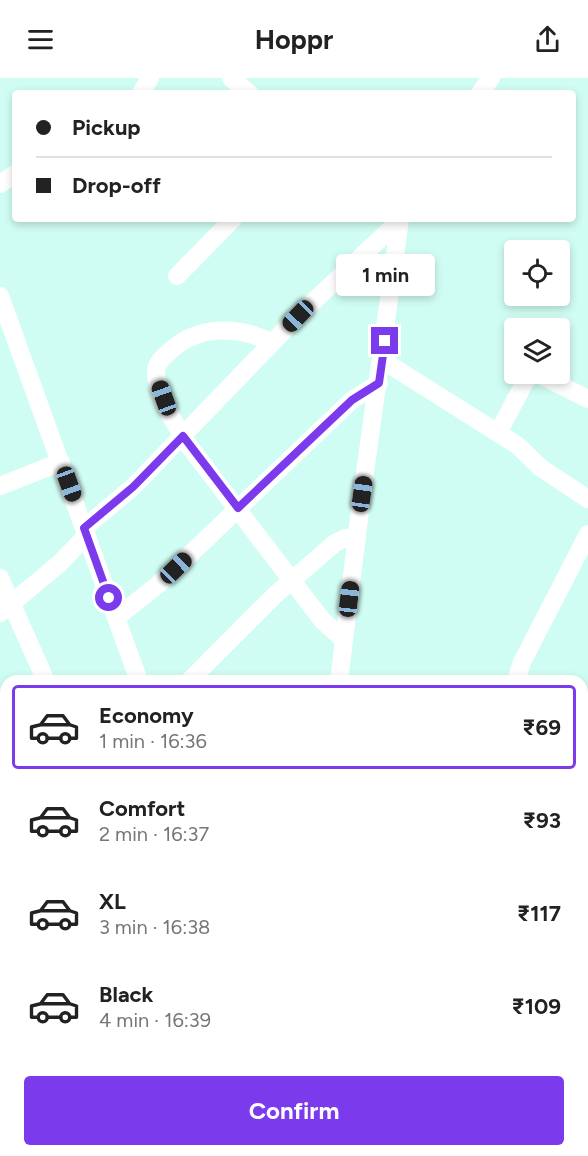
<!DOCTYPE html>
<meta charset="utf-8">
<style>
body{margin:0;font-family:Figtree,sans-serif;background:#f2f2f2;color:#222;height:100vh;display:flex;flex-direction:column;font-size:22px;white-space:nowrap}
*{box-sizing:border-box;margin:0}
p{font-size:20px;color:#767676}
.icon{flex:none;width:33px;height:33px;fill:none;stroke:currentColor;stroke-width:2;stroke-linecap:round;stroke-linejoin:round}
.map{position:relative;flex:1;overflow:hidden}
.sheet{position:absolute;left:0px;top:597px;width:588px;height:482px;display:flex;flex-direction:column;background:#fff;border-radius:18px 18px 0 0;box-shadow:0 3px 9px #0003}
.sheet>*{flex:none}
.hud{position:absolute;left:12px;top:12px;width:564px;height:132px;border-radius:6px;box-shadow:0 3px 9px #0003;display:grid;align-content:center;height:132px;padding:0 24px;background:#fff}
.fabs{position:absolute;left:504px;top:162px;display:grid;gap:12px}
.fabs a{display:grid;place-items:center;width:66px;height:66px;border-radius:6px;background:#fff;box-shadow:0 3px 9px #0003;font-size:30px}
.end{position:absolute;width:27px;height:27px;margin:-14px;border:8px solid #7c3aed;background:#fff;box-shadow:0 0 0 3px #fff}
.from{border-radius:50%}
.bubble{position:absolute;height:42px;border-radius:6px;background:#fff;box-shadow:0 3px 9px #0003;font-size:20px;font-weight:700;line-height:42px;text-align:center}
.car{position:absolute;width:18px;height:36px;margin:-18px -9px;border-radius:8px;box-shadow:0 0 4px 2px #0007;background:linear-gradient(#222 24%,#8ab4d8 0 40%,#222 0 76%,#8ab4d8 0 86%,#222 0)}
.hud b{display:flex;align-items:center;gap:21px;height:57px;font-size:22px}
.hud b+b{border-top:2px solid #e0e0e0}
.hud i{width:15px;height:15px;background:#222}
ul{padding:10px 0 0;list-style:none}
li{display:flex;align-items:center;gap:18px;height:84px;margin:0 12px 9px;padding:0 12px;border:3px solid transparent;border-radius:6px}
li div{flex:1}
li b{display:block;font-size:22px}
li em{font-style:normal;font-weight:700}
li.selected{border-color:#7c3aed}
li>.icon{width:54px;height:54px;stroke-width:1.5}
.button{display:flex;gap:12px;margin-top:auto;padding:12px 24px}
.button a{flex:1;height:69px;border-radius:6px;background:#7c3aed;color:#fff;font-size:24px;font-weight:700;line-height:69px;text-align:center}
header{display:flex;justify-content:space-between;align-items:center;height:78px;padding:0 24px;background:#fff;font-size:27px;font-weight:700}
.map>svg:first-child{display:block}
.building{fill:#a8d4ca}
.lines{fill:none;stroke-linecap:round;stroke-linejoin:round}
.minor{stroke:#fff;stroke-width:18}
.route{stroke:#7c3aed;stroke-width:8}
</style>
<header><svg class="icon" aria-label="menu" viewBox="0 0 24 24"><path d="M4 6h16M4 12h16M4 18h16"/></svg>Hoppr<svg class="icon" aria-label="share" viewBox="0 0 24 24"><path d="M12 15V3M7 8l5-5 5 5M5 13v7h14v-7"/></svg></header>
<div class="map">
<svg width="588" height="1078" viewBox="0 0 588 1078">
<rect width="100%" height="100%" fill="#d0fdf3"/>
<path class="building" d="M311,1072H351L356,1078H316Z"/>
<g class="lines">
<path class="minor" d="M231,0L249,15
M141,15L150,0
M480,15L491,0
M0,106L15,96
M177,198L233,141
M0,218L139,603
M272,265C238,247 197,247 169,274C164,279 157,284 156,292C155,318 176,347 189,368L322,542L344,562
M382,282L517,367L541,390L588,421
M538,296L588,321
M498,355L529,296
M0,408L61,384
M84,450L133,409L298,238L400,142
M0,500L46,603
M0,535L59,486L87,457
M116,540L160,505L352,322L379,305
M189,603L275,517L335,465L345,460L357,461
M339,603L362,416L400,141
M516,603L522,584L588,456
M0,704L6,715
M582,704L588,681
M0,957L6,962
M152,1072V1078
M250,1072L252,1078
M412,1072L415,1078
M365,1078L370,1072"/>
</g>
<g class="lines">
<path class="route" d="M109,520L84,450L133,409L183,358L238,430L352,322L379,305L385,263"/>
</g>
</svg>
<div class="fabs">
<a><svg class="icon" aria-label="locate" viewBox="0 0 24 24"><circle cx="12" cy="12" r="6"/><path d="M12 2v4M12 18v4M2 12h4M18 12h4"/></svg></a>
<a><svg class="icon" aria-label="layers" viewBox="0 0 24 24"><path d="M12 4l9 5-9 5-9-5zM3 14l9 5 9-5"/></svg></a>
</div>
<i class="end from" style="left:109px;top:520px"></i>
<i class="end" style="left:385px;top:263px"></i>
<div class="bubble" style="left:336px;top:176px;width:99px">1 min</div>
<i class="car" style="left:298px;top:238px;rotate:224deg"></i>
<i class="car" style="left:164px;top:320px;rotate:340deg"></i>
<i class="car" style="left:69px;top:406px;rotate:160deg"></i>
<i class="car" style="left:362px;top:416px;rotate:8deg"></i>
<i class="car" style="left:176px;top:490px;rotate:46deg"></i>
<i class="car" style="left:349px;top:521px;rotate:7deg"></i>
<div class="hud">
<b><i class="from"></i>Pickup</b>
<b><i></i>Drop-off</b>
</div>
<section class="sheet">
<ul>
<li class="selected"><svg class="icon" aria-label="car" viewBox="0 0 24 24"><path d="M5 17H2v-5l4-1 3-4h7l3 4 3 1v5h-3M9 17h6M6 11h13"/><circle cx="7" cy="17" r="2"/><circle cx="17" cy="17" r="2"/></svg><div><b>Economy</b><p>1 min · 16:36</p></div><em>₹69</em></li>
<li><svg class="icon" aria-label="car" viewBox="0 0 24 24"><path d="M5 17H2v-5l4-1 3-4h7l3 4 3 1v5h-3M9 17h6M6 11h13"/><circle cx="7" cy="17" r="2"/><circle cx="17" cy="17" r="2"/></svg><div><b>Comfort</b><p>2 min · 16:37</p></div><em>₹93</em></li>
<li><svg class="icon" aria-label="car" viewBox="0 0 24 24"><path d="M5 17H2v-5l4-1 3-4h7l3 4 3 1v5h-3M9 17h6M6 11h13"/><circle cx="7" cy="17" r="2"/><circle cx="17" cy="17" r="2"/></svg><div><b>XL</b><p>3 min · 16:38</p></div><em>₹117</em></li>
<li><svg class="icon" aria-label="car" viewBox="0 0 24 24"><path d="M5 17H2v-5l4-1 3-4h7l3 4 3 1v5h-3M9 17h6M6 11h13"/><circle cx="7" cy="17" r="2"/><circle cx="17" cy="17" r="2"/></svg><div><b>Black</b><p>4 min · 16:39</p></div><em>₹109</em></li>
</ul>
<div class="button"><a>Confirm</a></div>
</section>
</div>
